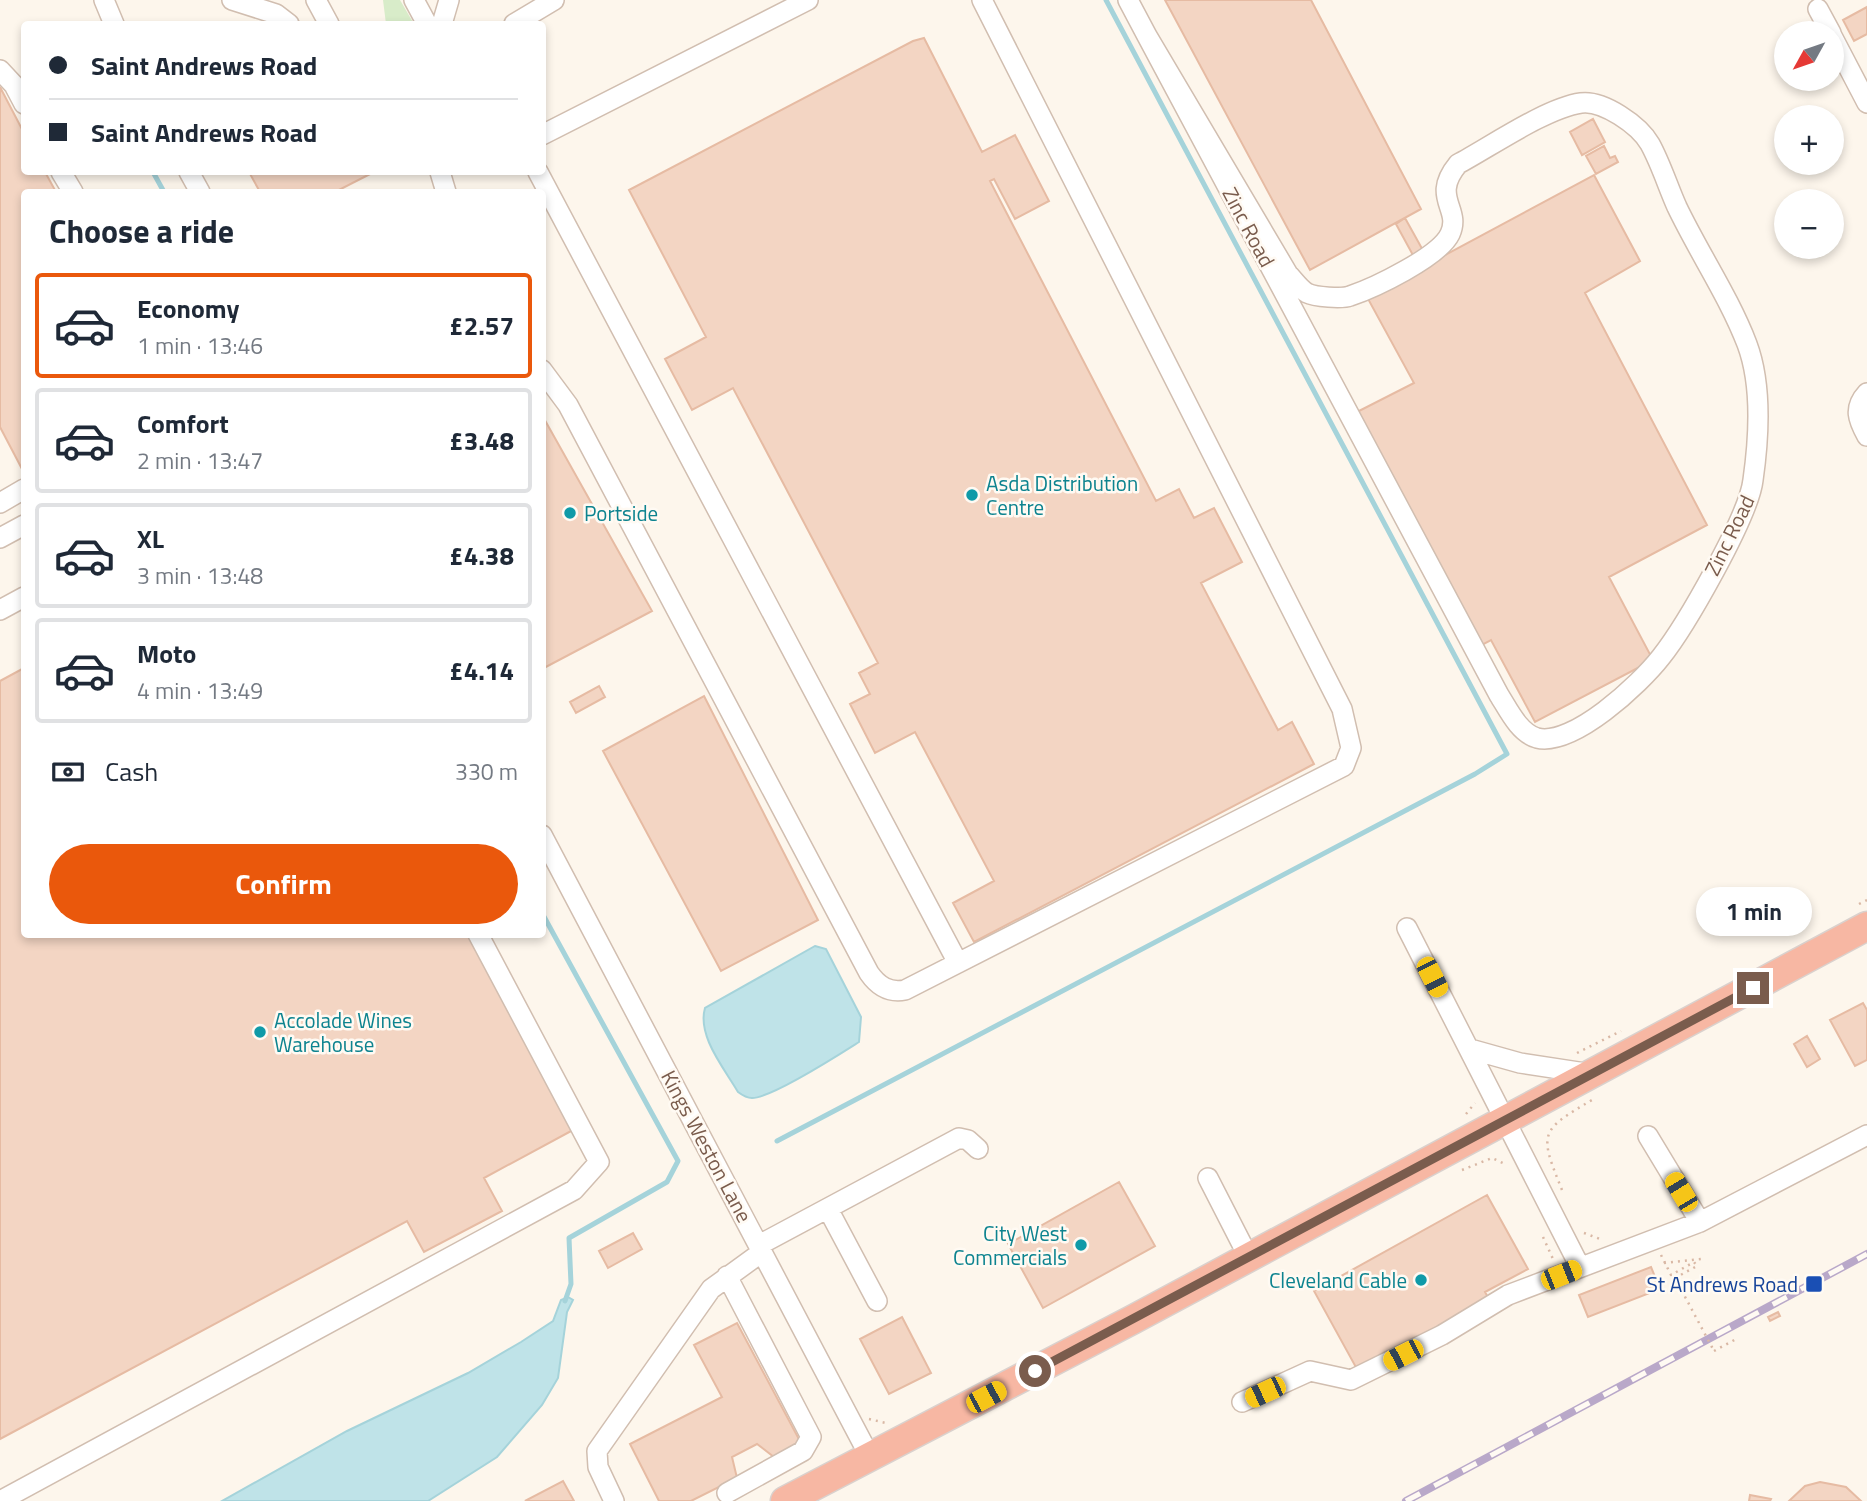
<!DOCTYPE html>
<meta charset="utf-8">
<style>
body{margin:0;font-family:"Titillium Web",sans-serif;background:#f6f6f7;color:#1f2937;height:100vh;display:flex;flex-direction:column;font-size:26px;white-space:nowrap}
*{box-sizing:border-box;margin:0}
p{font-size:23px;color:#747a83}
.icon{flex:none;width:38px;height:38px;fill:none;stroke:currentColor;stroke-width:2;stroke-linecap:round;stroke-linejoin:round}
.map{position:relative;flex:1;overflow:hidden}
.panel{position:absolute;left:21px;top:189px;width:525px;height:749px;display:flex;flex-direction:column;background:#fff;border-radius:7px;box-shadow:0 4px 10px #0003}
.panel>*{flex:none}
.banner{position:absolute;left:21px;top:21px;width:525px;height:154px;border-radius:7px;box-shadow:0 4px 10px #0003;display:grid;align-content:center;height:154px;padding:0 28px;background:#fff}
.needle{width:46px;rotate:230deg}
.buttons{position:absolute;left:1774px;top:21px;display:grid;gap:14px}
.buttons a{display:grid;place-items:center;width:70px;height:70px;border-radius:50%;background:#fff;box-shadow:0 4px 10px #0003;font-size:35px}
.end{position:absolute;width:32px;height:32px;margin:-16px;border:9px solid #7a5c4d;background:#fff;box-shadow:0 0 0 4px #fff}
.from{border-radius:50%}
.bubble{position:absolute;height:49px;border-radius:24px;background:#fff;box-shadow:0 4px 10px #0003;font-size:23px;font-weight:700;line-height:49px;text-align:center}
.car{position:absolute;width:21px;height:42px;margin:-21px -10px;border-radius:9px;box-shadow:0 0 5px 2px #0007;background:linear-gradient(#f5c518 24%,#345 0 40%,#f5c518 0 76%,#345 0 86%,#f5c518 0)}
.banner b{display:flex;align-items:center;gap:24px;height:66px;font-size:26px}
.banner b+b{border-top:2px solid #e0e1e3}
.banner i{width:18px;height:18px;background:#1f2937}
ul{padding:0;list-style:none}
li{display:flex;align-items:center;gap:21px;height:105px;margin:0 14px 10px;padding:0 14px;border:4px solid #e0e1e3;border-radius:7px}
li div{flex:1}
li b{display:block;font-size:26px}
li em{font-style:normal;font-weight:700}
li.active{border-color:#ea580c}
li>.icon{width:63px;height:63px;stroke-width:1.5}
h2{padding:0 28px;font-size:32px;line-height:84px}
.pay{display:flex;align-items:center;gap:18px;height:77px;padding:0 28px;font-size:26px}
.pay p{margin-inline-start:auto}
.primary-button{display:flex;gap:14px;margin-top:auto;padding:14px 28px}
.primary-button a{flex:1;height:80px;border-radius:42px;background:#ea580c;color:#fff;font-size:28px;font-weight:700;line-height:80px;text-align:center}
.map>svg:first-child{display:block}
.green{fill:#d8ecc9}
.water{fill:#bfe3e8;stroke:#a5d3da;stroke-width:2}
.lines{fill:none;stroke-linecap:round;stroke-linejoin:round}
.stream{stroke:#a5d3da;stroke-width:5}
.building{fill:#f3d5c3;stroke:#e6bba3;stroke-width:2}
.minor-casing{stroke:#d1beb0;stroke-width:22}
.highway-casing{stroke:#dad1cd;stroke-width:31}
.path{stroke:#d9b8a5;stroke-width:2.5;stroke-dasharray:2 5;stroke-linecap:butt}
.minor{stroke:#fff;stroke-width:19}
.highway{stroke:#f7b7a3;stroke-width:28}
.rail-casing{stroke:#b9a8c9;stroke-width:8}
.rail{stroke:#fffaf3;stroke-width:5;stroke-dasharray:16;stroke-linecap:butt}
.path-bridge{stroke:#d9b8a5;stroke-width:2.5;stroke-dasharray:2 5;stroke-linecap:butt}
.route{stroke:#7a5c4d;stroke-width:9}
.culture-dot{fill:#0f9aa8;stroke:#fffaf3;stroke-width:2.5}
.transit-dot{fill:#1a4fb4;stroke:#fffaf3;stroke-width:2.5}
.labels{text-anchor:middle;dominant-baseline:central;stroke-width:5;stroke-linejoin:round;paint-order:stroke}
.street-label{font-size:21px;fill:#7a5c4d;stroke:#fffaf3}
.culture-label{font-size:21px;fill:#0d838f;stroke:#fffaf3;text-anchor:start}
.transit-label{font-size:21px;fill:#164399;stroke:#fffaf3;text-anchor:end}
</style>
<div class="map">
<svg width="1867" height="1501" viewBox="0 0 1867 1501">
<rect width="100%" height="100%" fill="#fdf6ec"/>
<path class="green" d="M383,0H400L414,24H386Z"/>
<path class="water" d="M815,946L826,949L861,1017L859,1042C840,1054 772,1098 752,1098C746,1098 742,1095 738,1092C724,1068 697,1036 705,1008Z
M568,1297L573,1300L567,1312L558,1378L542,1405L497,1457L428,1501H222L347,1431L468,1373L521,1342L553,1321L561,1300Z"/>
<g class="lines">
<path class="stream" d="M153,172L164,192
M542,913L678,1161L667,1182L569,1238L571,1284L565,1301
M777,1141L1475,774L1507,754L1106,0"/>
</g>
<path class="building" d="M1165,0H1311L1421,209L1310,270Z
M1867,7V34L1854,41L1843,20Z
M924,38L982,152L1015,135L1049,201L1015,219L994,179L990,181L1156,501L1179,489L1194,518L1214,508L1242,562L1201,583L1278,730L1292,722L1314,764L974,942L953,903L994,881L915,732L875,753L850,704L870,694L859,673L878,663L733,388L692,410L665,359L706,337L629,190L913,41Z
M0,87L24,133V172H45L56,192H24L22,469L0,427Z
M1593,119L1605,142L1582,155L1570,132Z
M1604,146L1610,158L1615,156L1618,162L1596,174L1586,156Z
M249,172H374L335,192H260Z
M1594,175L1640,261L1585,293L1707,525L1609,577L1653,660L1535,722L1491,640L1480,646L1355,413L1414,383L1367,297Z
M1405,218L1430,263L1420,268L1396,224Z
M542,415L652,611L542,669Z
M24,668V934H468L573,1130L484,1178L502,1211L424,1252L407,1221L0,1439V681Z
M599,686L605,697L576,713L570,702Z
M704,696L818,920L721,971L603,751Z
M1738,893L1752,921L1731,932L1717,904Z
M1863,1003L1867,1010V1060L1855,1066L1830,1020Z
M1807,1036L1820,1059L1807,1067L1794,1044Z
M1119,1182L1155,1246L1043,1308L1008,1244Z
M1487,1195L1528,1269L1485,1292L1489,1299L1358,1371L1314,1291Z
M633,1233L642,1249L608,1268L599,1251Z
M1651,1267L1660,1289L1588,1317L1579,1295Z
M1778,1312L1780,1316L1770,1321L1768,1317Z
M902,1317L931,1373L889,1394L860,1339Z
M737,1323L801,1443L774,1457L757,1444L732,1457L737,1478L691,1501H659L630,1444L722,1397L694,1345Z
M563,1481L574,1501H525Z
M1820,1482L1846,1487L1861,1501H1789L1805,1486Z
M1750,1495L1771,1499L1770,1501H1749Z"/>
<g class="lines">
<defs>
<path id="minor" d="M104,0L114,24
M232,0L276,14L289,24
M316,0L329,24
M414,0L427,24
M1128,0L1146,34L1499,695C1508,709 1519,733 1537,738C1573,747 1640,684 1661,657C1685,627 1749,516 1753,480C1759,438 1762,384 1747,344C1729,297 1699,253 1677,207C1668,187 1661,164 1650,144C1639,125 1603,100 1581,103C1546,108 1490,147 1458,164C1430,198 1462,208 1450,234C1439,257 1374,288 1350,296C1342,299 1315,297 1307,293C1300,289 1294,280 1288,274L1146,34
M1818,9L1831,33
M442,24L449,0
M514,24L554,0
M1832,36L1867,103
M0,70L14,85L24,104
M542,135L808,0
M61,172L73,192
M189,172L200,192
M440,172L446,192
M538,172L958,963
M542,370L568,405L869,973C878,986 889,993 905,990L1344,766L1351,748L1342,709L982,0
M1867,393C1853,408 1858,420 1867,436
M0,503L24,489
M0,538L24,525
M0,610L24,597
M542,835L870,1457
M1407,928L1580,1267
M1470,1049L1520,1063L1592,1074
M1648,1136L1700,1222
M1208,1178L1249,1258
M828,1209L877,1301
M759,1245L959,1138L968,1140L978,1149
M727,1276L811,1437L803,1451L727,1493
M1242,1402L1310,1371L1351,1380L1442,1335L1508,1295L1700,1222L1867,1135
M0,1501L574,1190L599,1162L478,934
M614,1501L598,1467L597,1451L711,1289L762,1252"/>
<path id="highway" d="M785,1501L1132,1320L1867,926"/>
</defs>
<use href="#minor" class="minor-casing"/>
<use href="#highway" class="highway-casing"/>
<path class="path" d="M1859,904L1867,900
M1577,1053L1621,1031
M1466,1114L1475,1103
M1462,1170L1492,1158L1507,1165
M1562,1190C1539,1133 1539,1131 1592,1100
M1584,1233L1600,1239
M1543,1237L1553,1259
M1661,1255L1671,1275L1694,1262L1697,1266L1675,1278
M1664,1263L1701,1259
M1714,1351L1738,1338
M869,1419L886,1423"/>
<use href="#minor" class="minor"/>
<use href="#highway" class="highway"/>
<defs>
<path id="rail" d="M1406,1501L1867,1254"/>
</defs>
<use href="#rail" class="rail-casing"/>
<use href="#rail" class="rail"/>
<path class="path-bridge" d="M1675,1278L1714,1351"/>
</g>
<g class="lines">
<path class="route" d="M1035,1371L1753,988"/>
</g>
<g class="culture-dot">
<circle cx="972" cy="495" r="7"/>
<circle cx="570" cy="513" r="7"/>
<circle cx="260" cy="1032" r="7"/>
<circle cx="1081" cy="1245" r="7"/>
<circle cx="1421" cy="1280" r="7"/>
</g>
<rect class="transit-dot" x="1805" y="1275" width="18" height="18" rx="3.5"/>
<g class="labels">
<g class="street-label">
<text transform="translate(1249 227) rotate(62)">Zinc Road</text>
<text transform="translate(1729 535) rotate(-64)">Zinc Road</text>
<text transform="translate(707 1146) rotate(62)">Kings Weston Lane</text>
</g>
<g class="culture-label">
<text x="986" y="483">Asda Distribution<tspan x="986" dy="24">Centre</tspan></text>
<text x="584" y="513">Portside</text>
<text x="274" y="1020">Accolade Wines<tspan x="274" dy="24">Warehouse</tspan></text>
<text x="1067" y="1233" text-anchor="end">City West<tspan x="1067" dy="24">Commercials</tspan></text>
<text x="1407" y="1280" text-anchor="end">Cleveland Cable</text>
</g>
<g class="transit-label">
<text x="1798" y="1284">St Andrews Road</text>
</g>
</g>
</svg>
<div class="buttons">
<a><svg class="needle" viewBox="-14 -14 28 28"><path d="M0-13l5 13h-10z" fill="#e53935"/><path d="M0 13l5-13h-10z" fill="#747a83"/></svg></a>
<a>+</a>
<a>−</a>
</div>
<i class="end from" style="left:1035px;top:1371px"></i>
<i class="end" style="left:1753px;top:988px"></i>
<div class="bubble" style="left:1696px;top:887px;width:116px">1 min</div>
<i class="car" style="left:1432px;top:977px;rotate:153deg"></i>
<i class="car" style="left:1681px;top:1192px;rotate:329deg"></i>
<i class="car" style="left:1561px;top:1275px;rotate:68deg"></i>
<i class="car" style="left:1403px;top:1355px;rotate:243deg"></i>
<i class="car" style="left:1265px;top:1392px;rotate:245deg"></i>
<i class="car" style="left:986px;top:1397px;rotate:62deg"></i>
<div class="banner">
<b><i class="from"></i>Saint Andrews Road</b>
<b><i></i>Saint Andrews Road</b>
</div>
<section class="panel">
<h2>Choose a ride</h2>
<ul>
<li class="active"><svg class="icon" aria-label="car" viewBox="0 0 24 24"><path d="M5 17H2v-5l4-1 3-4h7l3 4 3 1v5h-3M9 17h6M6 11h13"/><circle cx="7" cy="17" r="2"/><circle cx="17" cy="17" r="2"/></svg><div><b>Economy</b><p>1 min · 13:46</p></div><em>£2.57</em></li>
<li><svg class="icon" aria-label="car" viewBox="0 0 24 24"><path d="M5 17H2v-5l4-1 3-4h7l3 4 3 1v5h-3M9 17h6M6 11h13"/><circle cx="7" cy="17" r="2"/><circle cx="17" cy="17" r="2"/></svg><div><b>Comfort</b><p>2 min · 13:47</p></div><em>£3.48</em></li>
<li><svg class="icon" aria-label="car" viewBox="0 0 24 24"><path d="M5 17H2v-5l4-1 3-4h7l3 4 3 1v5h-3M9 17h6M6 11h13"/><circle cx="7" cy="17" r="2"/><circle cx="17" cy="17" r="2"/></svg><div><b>XL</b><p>3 min · 13:48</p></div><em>£4.38</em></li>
<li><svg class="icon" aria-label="car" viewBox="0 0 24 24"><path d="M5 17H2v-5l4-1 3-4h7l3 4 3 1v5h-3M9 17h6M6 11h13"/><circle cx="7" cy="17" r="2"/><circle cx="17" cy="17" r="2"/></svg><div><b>Moto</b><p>4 min · 13:49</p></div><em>£4.14</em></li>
</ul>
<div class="pay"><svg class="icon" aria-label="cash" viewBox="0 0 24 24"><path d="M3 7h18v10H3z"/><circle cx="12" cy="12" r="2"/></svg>Cash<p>330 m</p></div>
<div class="primary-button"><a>Confirm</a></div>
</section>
</div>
